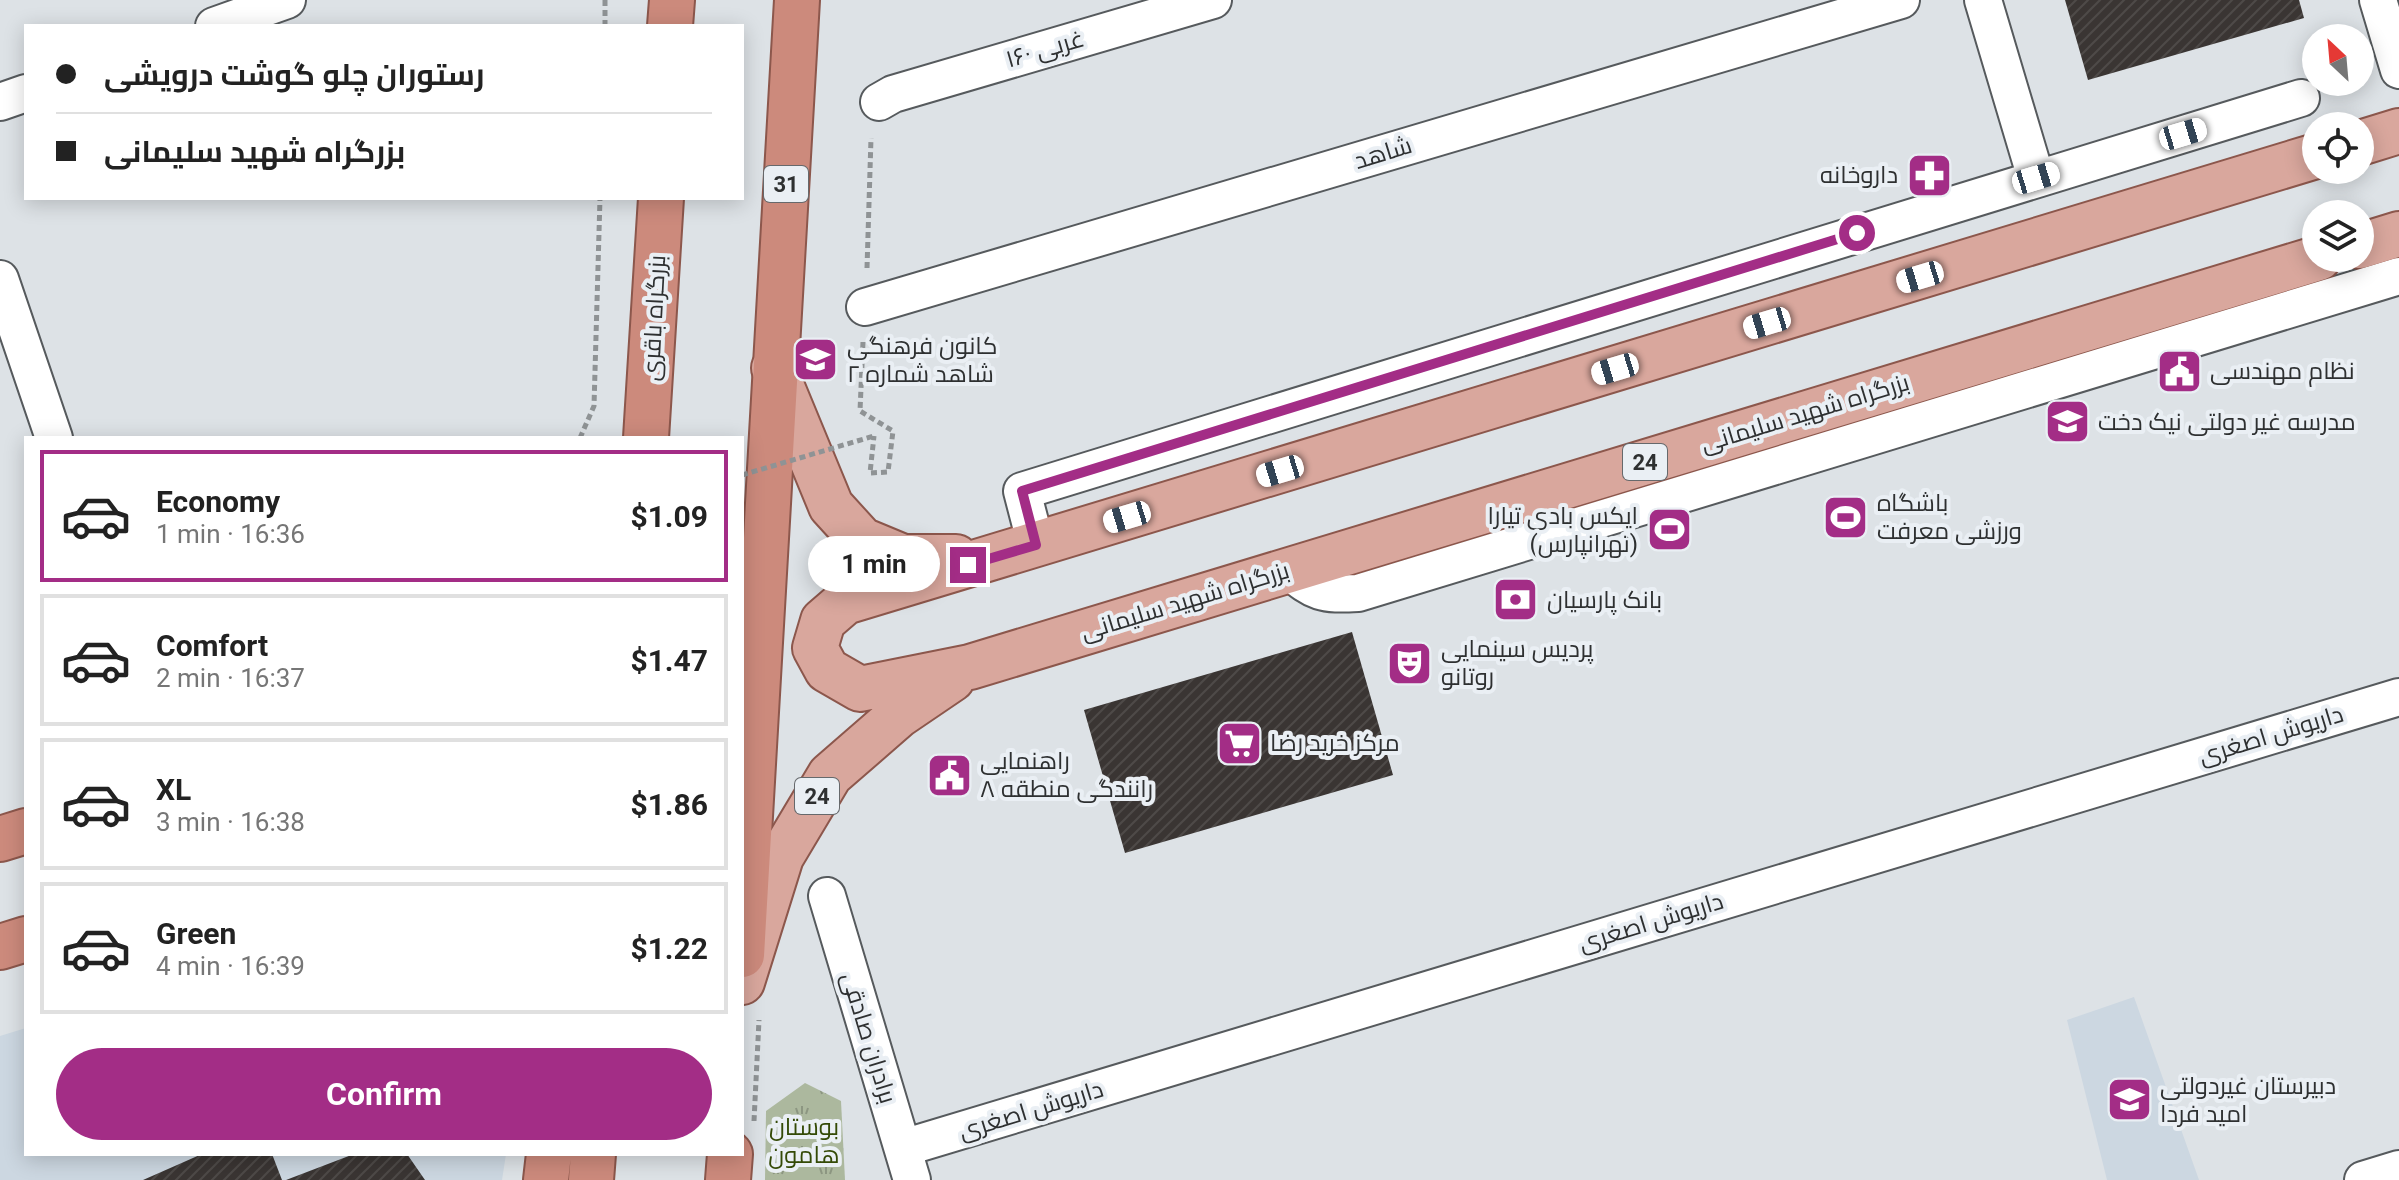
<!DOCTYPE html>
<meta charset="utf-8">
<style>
body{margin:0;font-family:Roboto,Cairo,sans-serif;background:#f2f2f2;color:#222;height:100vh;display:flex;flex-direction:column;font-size:30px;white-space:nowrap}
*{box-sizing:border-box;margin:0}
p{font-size:26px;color:#767676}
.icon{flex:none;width:44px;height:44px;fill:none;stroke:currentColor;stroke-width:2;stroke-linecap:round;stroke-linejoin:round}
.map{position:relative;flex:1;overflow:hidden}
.side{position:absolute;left:24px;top:436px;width:720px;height:720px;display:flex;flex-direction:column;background:#fff;border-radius:0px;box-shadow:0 4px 20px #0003}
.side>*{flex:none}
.hud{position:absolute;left:24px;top:24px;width:720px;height:176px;border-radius:0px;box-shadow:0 4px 20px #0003;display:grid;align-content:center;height:176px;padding:0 32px;background:#fff}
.needle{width:52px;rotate:334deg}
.controls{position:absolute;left:2302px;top:24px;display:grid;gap:16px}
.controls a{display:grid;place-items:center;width:72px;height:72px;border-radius:50%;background:#fff;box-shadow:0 4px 20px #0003;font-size:40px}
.end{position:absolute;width:36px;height:36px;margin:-18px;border:10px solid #a32d86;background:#fff;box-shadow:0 0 0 4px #fff}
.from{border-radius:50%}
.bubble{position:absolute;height:56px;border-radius:28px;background:#fff;box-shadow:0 4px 20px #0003;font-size:26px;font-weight:700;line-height:56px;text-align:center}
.car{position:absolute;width:24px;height:48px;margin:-24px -12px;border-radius:10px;box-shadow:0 0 6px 2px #0007;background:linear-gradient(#fff 24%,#345 0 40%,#fff 0 76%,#345 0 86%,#fff 0)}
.hud b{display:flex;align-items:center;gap:28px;height:76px;font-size:30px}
.hud b+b{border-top:2px solid #e0e0e0}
.hud i{width:20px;height:20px;background:#222}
ul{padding:14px 0 0;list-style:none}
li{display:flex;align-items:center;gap:24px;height:132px;margin:0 16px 12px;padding:0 16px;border:4px solid #e0e0e0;border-radius:0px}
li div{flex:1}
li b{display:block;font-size:30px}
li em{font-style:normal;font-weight:700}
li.on{border-color:#a32d86}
li>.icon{width:72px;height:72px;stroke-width:1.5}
.button{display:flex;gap:16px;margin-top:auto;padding:16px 32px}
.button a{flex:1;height:92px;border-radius:48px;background:#a32d86;color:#fff;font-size:32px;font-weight:700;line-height:92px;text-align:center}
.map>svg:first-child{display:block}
.built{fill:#ccd7e1}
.park{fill:url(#park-tufts)}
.building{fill:url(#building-hatch)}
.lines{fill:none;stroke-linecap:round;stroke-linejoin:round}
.minor-casing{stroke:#565a5d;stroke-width:40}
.primary-casing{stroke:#8c574c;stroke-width:48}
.trunk-casing{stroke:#8c574c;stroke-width:48}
.path{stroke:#8f9395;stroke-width:5;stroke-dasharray:6 4;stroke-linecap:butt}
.minor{stroke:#fff;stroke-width:36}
.primary{stroke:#d9a79d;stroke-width:44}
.trunk{stroke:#cc8a7c;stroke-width:44}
.path-bridge{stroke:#8f9395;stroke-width:5;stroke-dasharray:6 4;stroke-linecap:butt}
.route{stroke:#a32d86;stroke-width:10}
.labels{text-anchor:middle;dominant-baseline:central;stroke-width:8;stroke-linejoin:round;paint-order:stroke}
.shield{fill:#eaeff4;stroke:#66696c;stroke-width:2}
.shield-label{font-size:22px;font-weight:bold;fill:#2e3031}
.street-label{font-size:24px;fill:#2e3031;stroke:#eaeff4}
.poi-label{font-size:24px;fill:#2e3031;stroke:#eaeff4;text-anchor:start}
.park-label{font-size:24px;fill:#344a06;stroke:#eaeff4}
</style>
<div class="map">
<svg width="2399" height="1180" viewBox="0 0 2399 1180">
<defs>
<pattern id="park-tufts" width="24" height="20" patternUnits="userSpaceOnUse" patternTransform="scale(2)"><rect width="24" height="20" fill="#acb89e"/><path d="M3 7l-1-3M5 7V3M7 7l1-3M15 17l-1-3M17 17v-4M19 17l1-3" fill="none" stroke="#8c9681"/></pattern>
<pattern id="building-hatch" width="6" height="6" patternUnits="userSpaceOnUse" patternTransform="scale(2)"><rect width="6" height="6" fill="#3a3533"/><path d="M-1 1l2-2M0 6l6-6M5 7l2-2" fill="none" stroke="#4e4a48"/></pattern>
</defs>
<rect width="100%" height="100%" fill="#dde2e6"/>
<path class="built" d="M2134,997L2199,1180H2107L2067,1020Z
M26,1028V1154H506L502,1180H0V1036Z"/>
<path class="park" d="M805,1083L841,1101L845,1180H765L766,1111Z"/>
<path class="building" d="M2065,0H2299L2304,18L2088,80Z
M1352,632L1393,775L1125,853L1084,710Z
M202,1154H272L282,1180H143Z
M354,1154H407L425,1180H286Z"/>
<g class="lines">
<defs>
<path id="minor" d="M1983,0L2036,178
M2378,0L2399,70
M214,26L287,0
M0,102L26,93
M879,102L893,94L1213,0
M0,279L54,438
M865,307L1901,0
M1036,545L1022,491L2301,98
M1288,570C1315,593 1322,595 1358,593L2399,276
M827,896L912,1180
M903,1148L2399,697
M2363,1180L2399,1169"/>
<path id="primary" d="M2360,143L2399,131
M2316,156L845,602L823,621L815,648L827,670L860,689L970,667L2319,258
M2360,246L2399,234
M774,368L831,506L862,540L903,557H956
M742,982L781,857L830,775L899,715L952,679"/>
<path id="trunk" d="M670,26L672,0
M646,438L661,198
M0,839L26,831
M0,947L26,939
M742,955L797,0
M546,1180L549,1154
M591,1180L593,1154
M728,1180L730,1154"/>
</defs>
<use href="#minor" class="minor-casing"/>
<use href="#primary" class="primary-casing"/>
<use href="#trunk" class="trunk-casing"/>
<path class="path" d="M605,26V0
M2333,88L2351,82
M867,268L871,138
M863,342L860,411L893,431L888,472L870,473L874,436
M580,438L594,406L600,198
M754,1121L759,1020"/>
<use href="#minor" class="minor"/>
<use href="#primary" class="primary"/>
<use href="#trunk" class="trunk"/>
<path class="path-bridge" d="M742,475L874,436"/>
</g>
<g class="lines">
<path class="route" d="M968,565L1036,545L1022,491L1857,233"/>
</g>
<defs>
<symbol id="pharmacy-square" viewBox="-11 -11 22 22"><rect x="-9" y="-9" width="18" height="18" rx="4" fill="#a32d86" stroke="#eaeff4"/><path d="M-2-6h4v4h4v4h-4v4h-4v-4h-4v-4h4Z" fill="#fff"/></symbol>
<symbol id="school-square" viewBox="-11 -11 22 22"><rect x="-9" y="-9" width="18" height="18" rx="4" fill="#a32d86" stroke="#eaeff4"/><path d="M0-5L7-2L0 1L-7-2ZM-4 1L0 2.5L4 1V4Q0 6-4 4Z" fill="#fff"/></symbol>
<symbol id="civic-square" viewBox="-11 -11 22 22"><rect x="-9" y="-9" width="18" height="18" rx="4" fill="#a32d86" stroke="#eaeff4"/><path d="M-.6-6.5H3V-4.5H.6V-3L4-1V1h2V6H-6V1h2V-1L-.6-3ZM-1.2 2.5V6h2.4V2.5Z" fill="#fff"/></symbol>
<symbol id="stadium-square" viewBox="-11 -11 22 22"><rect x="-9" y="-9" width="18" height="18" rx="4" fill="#a32d86" stroke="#eaeff4"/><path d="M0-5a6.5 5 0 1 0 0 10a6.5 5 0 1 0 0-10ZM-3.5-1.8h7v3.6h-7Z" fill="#fff"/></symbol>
<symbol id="bank-square" viewBox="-11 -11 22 22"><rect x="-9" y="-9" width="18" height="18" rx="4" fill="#a32d86" stroke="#eaeff4"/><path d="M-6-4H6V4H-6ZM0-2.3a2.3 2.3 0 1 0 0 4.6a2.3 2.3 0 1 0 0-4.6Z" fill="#fff"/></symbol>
<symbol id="theatre-square" viewBox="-11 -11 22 22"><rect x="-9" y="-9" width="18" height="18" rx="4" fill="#a32d86" stroke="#eaeff4"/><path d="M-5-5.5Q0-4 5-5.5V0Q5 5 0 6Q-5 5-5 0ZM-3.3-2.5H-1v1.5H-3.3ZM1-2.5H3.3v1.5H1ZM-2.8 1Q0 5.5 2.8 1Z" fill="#fff"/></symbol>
<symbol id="supermarket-square" viewBox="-11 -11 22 22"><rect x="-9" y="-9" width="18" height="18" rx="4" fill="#a32d86" stroke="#eaeff4"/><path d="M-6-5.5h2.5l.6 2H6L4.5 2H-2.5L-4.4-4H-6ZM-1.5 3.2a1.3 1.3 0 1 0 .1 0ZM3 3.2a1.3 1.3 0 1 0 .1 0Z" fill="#fff"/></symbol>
</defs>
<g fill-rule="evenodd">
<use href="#pharmacy-square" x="1904" y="150" width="51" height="51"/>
<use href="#school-square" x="790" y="334" width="51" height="51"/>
<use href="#civic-square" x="2154" y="346" width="51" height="51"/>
<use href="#school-square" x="2042" y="396" width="51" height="51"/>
<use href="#stadium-square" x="1820" y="492" width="51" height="51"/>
<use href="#stadium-square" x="1644" y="504" width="51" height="51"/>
<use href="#bank-square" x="1490" y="574" width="51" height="51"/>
<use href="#theatre-square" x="1384" y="638" width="51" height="51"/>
<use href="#supermarket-square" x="1214" y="718" width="51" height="51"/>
<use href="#civic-square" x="924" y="750" width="51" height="51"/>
<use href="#school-square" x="2104" y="1074" width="51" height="51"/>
</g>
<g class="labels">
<g class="shield">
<rect x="764" y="166" width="44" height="36" rx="6"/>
<rect x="1623" y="444" width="44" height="36" rx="6"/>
<rect x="795" y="778" width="44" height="36" rx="6"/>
</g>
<g class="shield-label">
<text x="786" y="184">31</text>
<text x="1645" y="462">24</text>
<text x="817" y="796">24</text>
</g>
<g class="street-label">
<text transform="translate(1045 49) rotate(-16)">۱۶۰ غربی</text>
<text transform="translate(1383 153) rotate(-17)">شاهد</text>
<text transform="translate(654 318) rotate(-87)">بزرگراه باقری</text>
<text transform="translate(1805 413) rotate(-17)">بزرگراه شهید سلیمانی</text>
<text transform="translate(1185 601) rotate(-17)">بزرگراه شهید سلیمانی</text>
<text transform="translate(2271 735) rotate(-17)">داریوش اصغری</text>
<text transform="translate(1651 922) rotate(-17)">داریوش اصغری</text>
<text transform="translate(869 1038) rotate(73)">برادران صادقی</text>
<text transform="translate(1031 1110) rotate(-17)">داریوش اصغری</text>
</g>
<g class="poi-label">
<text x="1898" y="175" text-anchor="end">داروخانه</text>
<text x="847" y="346">کانون فرهنگی<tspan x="847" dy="28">شاهد شماره ۲</tspan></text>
<text x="2210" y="371">نظام مهندسی</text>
<text x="2098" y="422">مدرسه غیر دولتی نیک دخت</text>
<text x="1877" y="503">باشگاه<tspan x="1877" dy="28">ورزشی معرفت</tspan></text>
<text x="1638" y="516" text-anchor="end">ایکس بادی تیارا<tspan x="1638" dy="28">(تهرانپارس)</tspan></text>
<text x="1547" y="600">بانک پارسیان</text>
<text x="1441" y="649">پردیس سینمایی<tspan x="1441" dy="28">روتانو</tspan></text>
<text x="1270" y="743">مرکز خرید رضا</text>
<text x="980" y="761">راهنمایی<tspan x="980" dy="28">رانندگی منطقه ۸</tspan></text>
<text x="2160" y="1086">دبیرستان غیردولتی<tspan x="2160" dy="28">امید فردا</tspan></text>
</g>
<g class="park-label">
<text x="804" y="1127">بوستان<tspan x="804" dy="28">هامون</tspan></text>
</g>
</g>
</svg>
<div class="controls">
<a><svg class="needle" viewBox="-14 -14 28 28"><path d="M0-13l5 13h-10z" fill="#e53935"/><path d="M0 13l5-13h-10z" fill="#767676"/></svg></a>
<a><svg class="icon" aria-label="locate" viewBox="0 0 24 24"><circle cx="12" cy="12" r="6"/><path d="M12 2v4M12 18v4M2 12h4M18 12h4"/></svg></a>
<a><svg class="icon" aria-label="layers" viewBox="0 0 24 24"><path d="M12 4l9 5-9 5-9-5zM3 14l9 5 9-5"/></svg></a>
</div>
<i class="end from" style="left:1857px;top:233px"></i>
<i class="end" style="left:968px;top:565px"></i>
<div class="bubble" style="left:808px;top:536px;width:132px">1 min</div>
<i class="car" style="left:2183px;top:134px;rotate:73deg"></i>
<i class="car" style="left:2036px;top:178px;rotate:73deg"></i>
<i class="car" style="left:1920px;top:277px;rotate:253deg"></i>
<i class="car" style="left:1767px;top:323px;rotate:253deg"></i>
<i class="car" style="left:1615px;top:369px;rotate:253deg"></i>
<i class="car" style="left:1280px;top:471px;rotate:253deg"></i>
<i class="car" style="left:1127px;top:517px;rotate:253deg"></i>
<div class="hud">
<b><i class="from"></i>رستوران چلو گوشت درویشی</b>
<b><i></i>بزرگراه شهید سلیمانی</b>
</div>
<section class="side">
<ul>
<li class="on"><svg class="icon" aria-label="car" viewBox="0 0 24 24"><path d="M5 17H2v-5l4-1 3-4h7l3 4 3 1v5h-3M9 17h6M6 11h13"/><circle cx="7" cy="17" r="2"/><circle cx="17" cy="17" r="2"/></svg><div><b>Economy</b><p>1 min · 16:36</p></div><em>$1.09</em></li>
<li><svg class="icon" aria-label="car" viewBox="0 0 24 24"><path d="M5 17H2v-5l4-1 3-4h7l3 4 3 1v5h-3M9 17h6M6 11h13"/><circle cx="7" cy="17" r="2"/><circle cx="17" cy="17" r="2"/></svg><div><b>Comfort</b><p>2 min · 16:37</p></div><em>$1.47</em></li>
<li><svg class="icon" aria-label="car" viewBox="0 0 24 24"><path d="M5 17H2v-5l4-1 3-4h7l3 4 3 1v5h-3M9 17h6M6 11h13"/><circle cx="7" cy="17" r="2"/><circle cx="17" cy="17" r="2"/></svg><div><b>XL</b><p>3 min · 16:38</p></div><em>$1.86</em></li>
<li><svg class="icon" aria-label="car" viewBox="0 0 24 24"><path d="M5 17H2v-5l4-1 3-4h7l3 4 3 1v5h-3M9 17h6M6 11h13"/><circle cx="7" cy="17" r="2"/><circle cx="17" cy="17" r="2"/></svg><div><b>Green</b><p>4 min · 16:39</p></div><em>$1.22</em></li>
</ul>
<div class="button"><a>Confirm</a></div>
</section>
</div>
